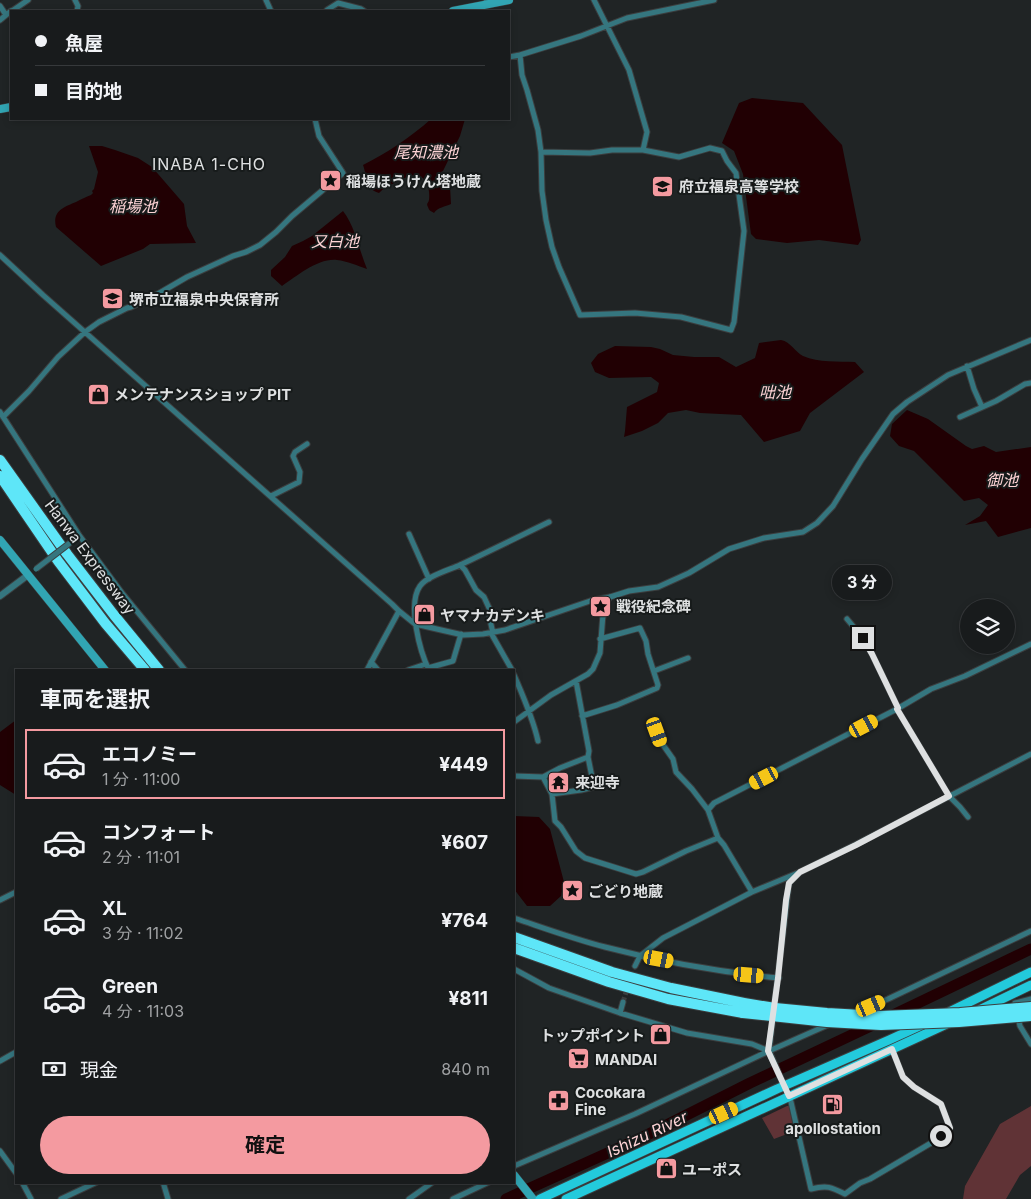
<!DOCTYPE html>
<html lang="ja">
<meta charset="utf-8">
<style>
body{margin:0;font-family:Inter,"Noto Sans JP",sans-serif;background:#252829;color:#f1f3f6;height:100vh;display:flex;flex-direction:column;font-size:19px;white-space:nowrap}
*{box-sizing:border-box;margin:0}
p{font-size:16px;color:#9fa1a3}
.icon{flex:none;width:28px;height:28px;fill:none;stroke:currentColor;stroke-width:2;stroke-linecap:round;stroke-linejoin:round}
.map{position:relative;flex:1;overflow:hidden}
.details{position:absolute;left:15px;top:669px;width:500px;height:515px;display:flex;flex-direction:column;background:#181b1c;border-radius:0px;box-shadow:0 2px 8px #0003,0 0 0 1px #36393b}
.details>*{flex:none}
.top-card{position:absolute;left:10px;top:10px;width:500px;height:110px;border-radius:0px;box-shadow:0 2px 8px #0003,0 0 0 1px #36393b;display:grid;align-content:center;height:110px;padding:0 25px;background:#181b1c}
.buttons{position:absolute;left:960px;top:599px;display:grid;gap:10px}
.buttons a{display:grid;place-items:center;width:55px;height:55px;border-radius:50%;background:#181b1c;box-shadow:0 2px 8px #0003,0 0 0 1px #36393b;font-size:25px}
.end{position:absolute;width:22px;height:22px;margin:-11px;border:6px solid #dee0e1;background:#111;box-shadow:0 0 0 2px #111}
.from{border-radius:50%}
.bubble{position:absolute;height:35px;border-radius:18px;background:#181b1c;box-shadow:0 2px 8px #0003,0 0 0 1px #36393b;font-size:16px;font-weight:700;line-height:35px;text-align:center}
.car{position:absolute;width:15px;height:30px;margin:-15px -8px;border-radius:6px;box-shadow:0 0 4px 1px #0007;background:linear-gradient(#f5c518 24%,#345 0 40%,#f5c518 0 76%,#345 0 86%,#f5c518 0)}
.top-card b{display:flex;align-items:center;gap:18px;height:48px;font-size:19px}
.top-card b+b{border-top:1px solid #36393b}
.top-card i{width:12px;height:12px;background:#f1f3f6}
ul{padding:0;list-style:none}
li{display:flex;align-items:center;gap:15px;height:70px;margin:0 10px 8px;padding:0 15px;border:2px solid transparent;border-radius:0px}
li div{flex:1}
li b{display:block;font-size:19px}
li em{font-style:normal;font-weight:700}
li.active{border-color:#f49aa0}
li>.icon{width:45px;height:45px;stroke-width:1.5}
h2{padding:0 25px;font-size:22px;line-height:60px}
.pay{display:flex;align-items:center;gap:12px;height:55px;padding:0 25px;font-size:19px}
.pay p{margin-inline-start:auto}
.primary-button{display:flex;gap:10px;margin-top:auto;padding:10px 25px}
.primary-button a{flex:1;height:58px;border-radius:30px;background:#f49aa0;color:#111;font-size:20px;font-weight:700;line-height:58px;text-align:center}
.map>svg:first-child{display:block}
.green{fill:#603336}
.water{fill:#210003}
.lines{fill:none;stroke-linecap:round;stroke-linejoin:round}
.river{stroke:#210003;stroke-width:11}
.minor-tunnel{stroke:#3c4041;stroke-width:5;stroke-dasharray:5 2.5;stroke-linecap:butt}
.minor-casing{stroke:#3b3e3f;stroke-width:7}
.tertiary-casing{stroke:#3b3e3f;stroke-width:8}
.secondary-casing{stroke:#3b3e3f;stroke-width:9}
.primary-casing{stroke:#3b3e3f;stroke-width:11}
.motorway-casing{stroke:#3b3e3f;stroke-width:12}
.minor{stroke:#35767f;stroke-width:5}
.tertiary{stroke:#35767f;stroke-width:6}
.secondary{stroke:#31a5b3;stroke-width:8}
.primary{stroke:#23cadc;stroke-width:9}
.motorway{stroke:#5ee6f8;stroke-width:10}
.minor-bridge-casing{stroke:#3b3e3f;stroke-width:7;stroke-linecap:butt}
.motorway-bridge-casing{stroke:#3b3e3f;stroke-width:12;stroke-linecap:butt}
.minor-bridge{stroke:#35767f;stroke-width:5}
.motorway-bridge{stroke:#5ee6f8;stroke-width:10}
.route{stroke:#dee0e1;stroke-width:6}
.labels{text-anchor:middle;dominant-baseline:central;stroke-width:4;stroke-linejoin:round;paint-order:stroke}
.poi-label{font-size:15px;font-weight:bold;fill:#dee0e1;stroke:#171b1b;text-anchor:start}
.street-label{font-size:15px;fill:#dee0e1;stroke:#171b1b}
.water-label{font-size:16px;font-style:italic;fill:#fdd3d5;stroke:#171b1b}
.neighbourhood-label{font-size:16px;letter-spacing:1px;fill:#dee0e1;stroke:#171b1b}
</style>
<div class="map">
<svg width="1031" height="1199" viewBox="0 0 1031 1199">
<rect width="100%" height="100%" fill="#202425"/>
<path class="green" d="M787,1106H789L793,1126L787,1134L774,1139L762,1118Z
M1031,1106V1166L1020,1175L1006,1199H963L965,1186L1000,1124Z"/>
<path class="water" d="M752,98L803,103L842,145L861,240L858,245L819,240L787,243L756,239L751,234L743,174L734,151L722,143L739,103Z
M431,119H465L460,136L443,171L441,172V175H450L451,176L450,186L451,204C445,207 438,207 434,213C431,211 429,211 428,207C426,203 428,204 429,200C430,190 428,179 419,176C413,174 408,176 403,179C394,184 387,185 379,193C364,188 368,179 363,165C387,153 411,137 431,119Z
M89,146H102L115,150L138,158L152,167L184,204L187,226L196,243L150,244L143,249L101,266L56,227C52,211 64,207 76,202C81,199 86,197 91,195L93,193L92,191L94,189L98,172Z
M343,211C356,228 359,250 367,269C358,266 347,261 337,260C318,258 297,276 282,286L271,276V270L285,257L292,246L303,241L312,236Z
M781,340C791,342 795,352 803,356C819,363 838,361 855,362L864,372L810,413L800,431L764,442L741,415L700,413L686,410L668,413L658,423L642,431L624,437L625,431L627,407L657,392L659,383L651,377L609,378L595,372L591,363L598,354L615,346L651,347L660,349L673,355L694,357H719L736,367L755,358L759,343Z
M907,410L928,419L966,446L972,449L984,446L996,452L1031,447V528L998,537L986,521L965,525L980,516L988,505L979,498L964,501L914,451L899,446L890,436L892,424Z
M16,720V795L0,785V732Z
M514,816L539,817L550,829L564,882L561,896L550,906H527L514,889Z"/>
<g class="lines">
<path class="river" d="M891,1016L1031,949
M506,1199L643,1137L750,1083L877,1023"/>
<path class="minor-tunnel" d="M623,1002L628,986"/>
<defs>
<path id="minor" d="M75,0L78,6L77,11
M266,0L271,11
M594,0L629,70L647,132L643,150
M0,6L6,15
M327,10L338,3L361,9L364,11
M12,11L28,0
M481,11L487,0
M0,20L11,11
M520,55L522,75L527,90L538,130L541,152L542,191L546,220L552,247L559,267L580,315L635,313L681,317L731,330L734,322L744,231L736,173L727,161L722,151L710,148L679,157L643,150H612L590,153L541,152
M509,57L520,55L581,36L627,18L714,0
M0,255L43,295L392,604L399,611L415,624L463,635L483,634L505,630L593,600L610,597L629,591L658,587L689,573L729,549L764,538L803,532L817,523L833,506L862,459L893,414L907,402L948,375L1031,340
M967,366L974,389L982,407
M0,412L79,535L122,593L185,670
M3,417L29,391L58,357L85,332L99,322L127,308L131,307L156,295L187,277L233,256L246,252L260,245L276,232L292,216L343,173L319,136L315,119
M960,417L996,401L1025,384L1031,383
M271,496L299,482L300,472L293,456L295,452L307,444
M409,534L429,579
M460,565L465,570L476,590L484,597L490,610V620L493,633
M593,600L603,617
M847,619L863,638L872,654L898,708
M491,633L512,670
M371,662L378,670
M428,668L453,661L461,634
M367,670L399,611
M408,670L426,664
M429,670C420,652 407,604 420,586C427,576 449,570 460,565C490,551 520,536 549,522
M654,671L688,658
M514,675C523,696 533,718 538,741
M897,709L949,796L960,807L968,817
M582,716L617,705L657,688L658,685L648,654L646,641L640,628L600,639
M514,722L551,695L588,674L593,669L600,653L603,614L606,603L610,597
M657,732L661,742L673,759L676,772L692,789L708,810L718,838L724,845L752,892
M514,776L543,777L560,768L588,757L589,751L576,681
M543,777L552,794L555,821L561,827L576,851L585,858L636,874L643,872L686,851L718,838
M552,794L581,790L594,787L588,757
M708,810L714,803L897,709L931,689L965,676L1031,644
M0,900L16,892
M514,918C544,928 574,939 605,947C662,962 720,972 779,978
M635,966L640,956L663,938L752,892L800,872L855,845L1031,754
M514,969L549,988L620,1013L687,1033L752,1044L769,1051
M1015,1003L1031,999
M774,1008L789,883L800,872
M620,1013L623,1002
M856,1013L888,999L1031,931
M773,1016L769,1051L791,1102L811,1189C827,1185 831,1187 845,1194L860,1183L870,1179L948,1133L950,1128L941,1104L914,1087L903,1077L892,1049
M1018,1017L1020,1026L1031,1044
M0,1061L16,1052
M0,1151L16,1173
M514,1166L635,1114L769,1051L830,1024
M22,1182L31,1199
M163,1182L168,1199
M61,1199L97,1182
M409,1199L433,1182
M453,1199L489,1182"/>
<path id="tertiary" d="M0,596L28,575"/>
<path id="secondary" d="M453,11L509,0
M0,109L11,107
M0,540L105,670
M514,1175L533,1199"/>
<path id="primary" d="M977,1011L1031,985
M947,1013L1031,972
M540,1199L777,1089L889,1040L924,1024
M566,1199L949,1023"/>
<path id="motorway" d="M0,460L67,554L114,615L159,670
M0,476L58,561L105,623L145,670
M514,937L612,972L671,988L744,1003
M514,948L609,982L668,999L743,1013"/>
</defs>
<use href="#minor" class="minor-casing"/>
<use href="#tertiary" class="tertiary-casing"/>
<use href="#secondary" class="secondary-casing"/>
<use href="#primary" class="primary-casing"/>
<use href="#motorway" class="motorway-casing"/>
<use href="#minor" class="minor"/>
<use href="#tertiary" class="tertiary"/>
<use href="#secondary" class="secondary"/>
<use href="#primary" class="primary"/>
<use href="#motorway" class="motorway"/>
<defs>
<path id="minor-bridge" d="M36,569L75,539"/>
<path id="motorway-bridge" d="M744,1003L775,1008L827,1013L879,1016L960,1013L1031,1007
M743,1013L827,1022L881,1025L959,1022L1031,1016"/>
</defs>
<use href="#minor-bridge" class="minor-bridge-casing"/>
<use href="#motorway-bridge" class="motorway-bridge-casing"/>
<use href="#minor-bridge" class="minor-bridge"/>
<use href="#motorway-bridge" class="motorway-bridge"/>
</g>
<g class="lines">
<path class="route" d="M863,638L872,654L898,708L897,709L949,796L856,845L800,872L789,883L786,900L778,978L768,1051L789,1096L892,1049L903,1077L914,1087L941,1104L950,1128L948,1132L941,1136"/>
</g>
<defs>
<symbol id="sight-square" viewBox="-11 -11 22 22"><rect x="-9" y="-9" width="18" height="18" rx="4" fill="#f49aa0" stroke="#171b1b"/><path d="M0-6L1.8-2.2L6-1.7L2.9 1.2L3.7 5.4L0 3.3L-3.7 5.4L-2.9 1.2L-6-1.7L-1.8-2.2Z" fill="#111"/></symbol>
<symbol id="school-square" viewBox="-11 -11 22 22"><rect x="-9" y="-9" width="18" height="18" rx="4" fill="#f49aa0" stroke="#171b1b"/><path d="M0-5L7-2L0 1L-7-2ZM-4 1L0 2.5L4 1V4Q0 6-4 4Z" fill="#111"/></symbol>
<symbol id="shop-square" viewBox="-11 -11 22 22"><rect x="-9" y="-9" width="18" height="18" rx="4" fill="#f49aa0" stroke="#171b1b"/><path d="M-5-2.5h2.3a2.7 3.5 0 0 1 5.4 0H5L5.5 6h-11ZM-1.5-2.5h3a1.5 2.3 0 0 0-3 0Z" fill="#111"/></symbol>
<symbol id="temple-square" viewBox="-11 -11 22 22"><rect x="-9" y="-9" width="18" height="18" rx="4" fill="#f49aa0" stroke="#171b1b"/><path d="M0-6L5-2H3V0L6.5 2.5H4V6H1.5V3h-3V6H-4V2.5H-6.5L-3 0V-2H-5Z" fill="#111"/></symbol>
<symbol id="supermarket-square" viewBox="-11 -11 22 22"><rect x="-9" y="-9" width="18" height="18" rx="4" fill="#f49aa0" stroke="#171b1b"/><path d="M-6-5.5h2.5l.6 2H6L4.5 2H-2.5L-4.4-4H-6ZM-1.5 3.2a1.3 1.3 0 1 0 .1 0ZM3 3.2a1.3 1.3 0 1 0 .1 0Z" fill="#111"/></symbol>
<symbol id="pharmacy-square" viewBox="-11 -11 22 22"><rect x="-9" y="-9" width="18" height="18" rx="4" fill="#f49aa0" stroke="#171b1b"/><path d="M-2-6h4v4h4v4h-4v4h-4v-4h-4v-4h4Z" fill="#111"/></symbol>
<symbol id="fuel-square" viewBox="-11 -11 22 22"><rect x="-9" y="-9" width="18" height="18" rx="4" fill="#f49aa0" stroke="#171b1b"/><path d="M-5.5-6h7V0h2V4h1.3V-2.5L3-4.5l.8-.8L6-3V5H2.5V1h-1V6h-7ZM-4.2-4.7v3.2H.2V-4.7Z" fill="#111"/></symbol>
</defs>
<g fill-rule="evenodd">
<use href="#sight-square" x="318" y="168" width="25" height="25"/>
<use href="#school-square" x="650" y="174" width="25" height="25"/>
<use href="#school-square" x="100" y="286" width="25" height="25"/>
<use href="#shop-square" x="86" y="382" width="25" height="25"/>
<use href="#sight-square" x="588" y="594" width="25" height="25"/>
<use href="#shop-square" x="412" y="602" width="25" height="25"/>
<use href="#temple-square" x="546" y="770" width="25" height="25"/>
<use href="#sight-square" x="560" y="878" width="25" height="25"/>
<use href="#shop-square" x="648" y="1022" width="25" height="25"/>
<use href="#supermarket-square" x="566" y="1046" width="25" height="25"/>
<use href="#pharmacy-square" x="546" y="1088" width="25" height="25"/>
<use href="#fuel-square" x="820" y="1092" width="25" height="25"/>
<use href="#shop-square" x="654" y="1156" width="25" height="25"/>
</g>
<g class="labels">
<g class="poi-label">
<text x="346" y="181">稲場ほうけん塔地蔵</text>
<text x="679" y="186">府立福泉高等学校</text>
<text x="129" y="299">堺市立福泉中央保育所</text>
<text x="114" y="394">メンテナンスショップ PIT</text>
<text x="616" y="606">戦役紀念碑</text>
<text x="440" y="615">ヤマナカデンキ</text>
<text x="575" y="782">来迎寺</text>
<text x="588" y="891">ごどり地蔵</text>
<text x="645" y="1035" text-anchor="end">トップポイント</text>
<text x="595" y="1059">MANDAI</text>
<text x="575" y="1092">Cocokara<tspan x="575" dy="17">Fine</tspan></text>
<text x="833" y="1128" text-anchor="middle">apollostation</text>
<text x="682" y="1169">ユーポス</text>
</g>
<g class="street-label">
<text transform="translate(90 557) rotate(53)">Hanwa Expressway</text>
</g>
<g class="water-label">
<text x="426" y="152">尾知濃池</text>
<text x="133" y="206">稲場池</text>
<text x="335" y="241">又白池</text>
<text x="775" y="392">咄池</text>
<text x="1002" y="480">御池</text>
<text transform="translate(647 1134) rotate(-25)">Ishizu River</text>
</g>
<g class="neighbourhood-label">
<text x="209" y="164">INABA 1-CHO</text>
</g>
</g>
</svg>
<div class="buttons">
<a><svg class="icon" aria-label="layers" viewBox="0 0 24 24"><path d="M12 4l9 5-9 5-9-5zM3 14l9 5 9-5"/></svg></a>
</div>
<i class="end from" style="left:941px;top:1136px"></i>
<i class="end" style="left:863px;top:638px"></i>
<div class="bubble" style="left:832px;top:565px;width:60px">3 分</div>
<i class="car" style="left:864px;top:726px;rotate:62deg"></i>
<i class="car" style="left:657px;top:732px;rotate:160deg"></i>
<i class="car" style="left:764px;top:778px;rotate:243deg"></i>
<i class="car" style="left:659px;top:959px;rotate:101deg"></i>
<i class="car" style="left:749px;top:975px;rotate:95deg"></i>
<i class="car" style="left:871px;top:1006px;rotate:67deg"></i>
<i class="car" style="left:724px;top:1113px;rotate:65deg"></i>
<div class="top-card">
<b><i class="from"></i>魚屋</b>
<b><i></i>目的地</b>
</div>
<section class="details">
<h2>車両を選択</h2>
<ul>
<li class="active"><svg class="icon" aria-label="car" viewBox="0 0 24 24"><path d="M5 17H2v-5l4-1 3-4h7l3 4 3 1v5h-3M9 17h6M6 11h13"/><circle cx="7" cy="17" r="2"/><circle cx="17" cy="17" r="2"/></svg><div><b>エコノミー</b><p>1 分 · 11:00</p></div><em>¥449</em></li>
<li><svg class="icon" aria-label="car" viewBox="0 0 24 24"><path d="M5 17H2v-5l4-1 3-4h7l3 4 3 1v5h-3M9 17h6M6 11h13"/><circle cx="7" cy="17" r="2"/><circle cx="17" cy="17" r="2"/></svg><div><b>コンフォート</b><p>2 分 · 11:01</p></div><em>¥607</em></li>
<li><svg class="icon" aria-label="car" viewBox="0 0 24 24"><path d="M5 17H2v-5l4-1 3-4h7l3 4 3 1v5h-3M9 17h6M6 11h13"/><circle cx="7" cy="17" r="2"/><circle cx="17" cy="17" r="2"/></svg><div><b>XL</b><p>3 分 · 11:02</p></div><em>¥764</em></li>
<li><svg class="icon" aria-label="car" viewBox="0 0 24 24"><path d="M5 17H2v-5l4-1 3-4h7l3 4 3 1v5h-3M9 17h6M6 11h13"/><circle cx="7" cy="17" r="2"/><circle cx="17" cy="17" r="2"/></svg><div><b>Green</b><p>4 分 · 11:03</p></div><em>¥811</em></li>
</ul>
<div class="pay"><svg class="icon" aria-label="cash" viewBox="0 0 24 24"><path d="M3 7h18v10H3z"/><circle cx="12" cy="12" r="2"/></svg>現金<p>840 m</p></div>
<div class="primary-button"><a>確定</a></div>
</section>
</div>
